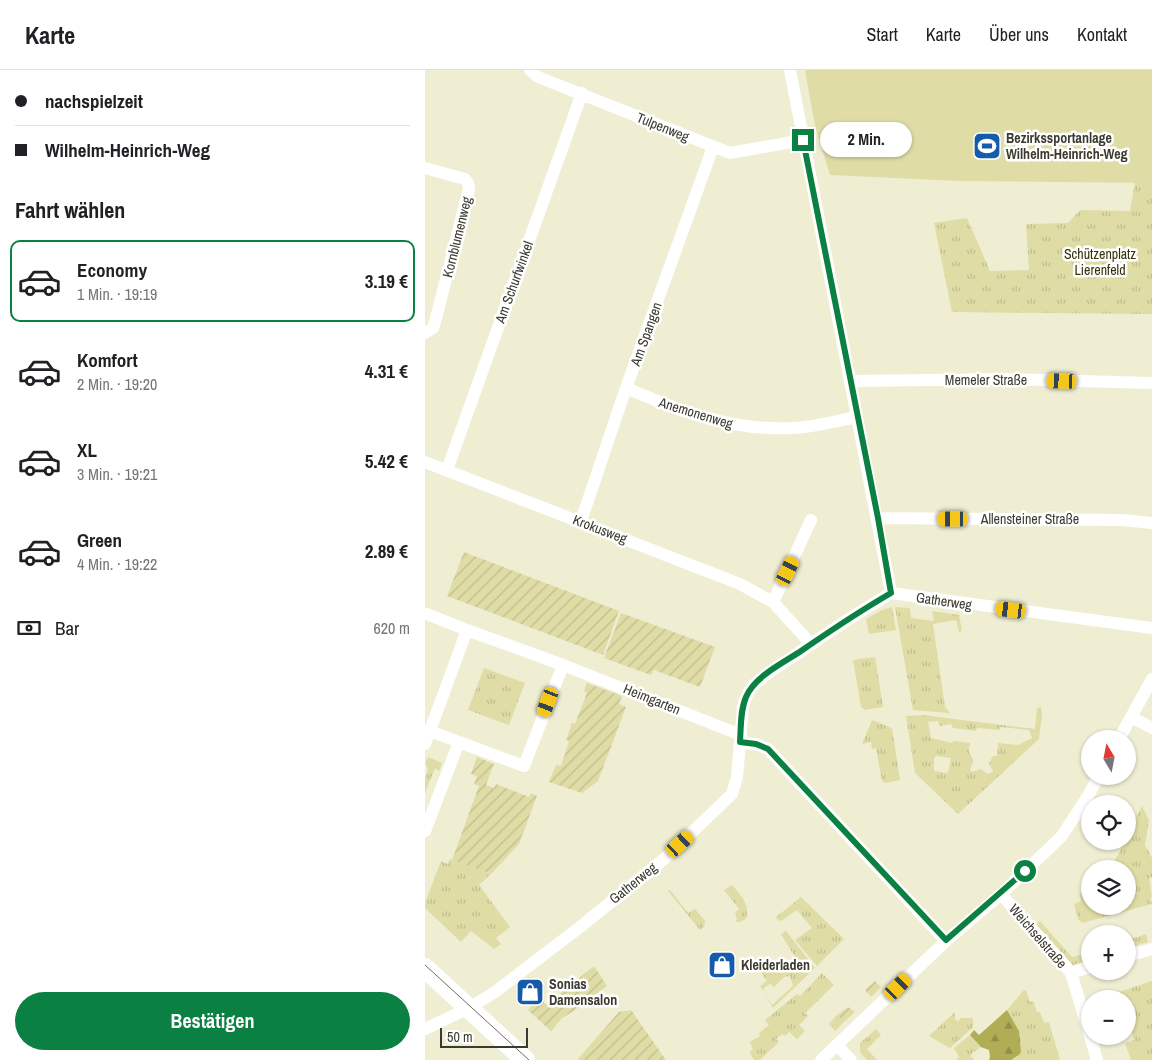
<!DOCTYPE html>
<html lang="de">
<meta charset="utf-8">
<style>
body{margin:0;font-family:"Archivo Narrow",sans-serif;background:#f2f2f2;color:#202124;height:100vh;display:flex;flex-direction:column;font-size:19px;white-space:nowrap}
*{box-sizing:border-box;margin:0}
p{font-size:16px;color:#757577}
.icon{flex:none;width:28px;height:28px;fill:none;stroke:currentColor;stroke-width:2;stroke-linecap:round;stroke-linejoin:round}
.map{position:relative;flex:1;overflow:hidden}
.side{display:flex;flex-direction:column;background:#fff;width:425px}
.side>*{flex:none}
.hud{display:grid;align-content:center;height:110px;padding:0 15px;background:#fff}
.needle{width:32px;rotate:350deg}
.tools{position:absolute;left:656px;top:660px;display:grid;gap:10px}
.tools a{display:grid;place-items:center;width:55px;height:55px;border-radius:50%;background:#fff;box-shadow:0 1px 4px #0004;font-size:25px}
.scale{position:absolute;left:15px;bottom:12px;width:88px;box-sizing:border-box;padding-left:5px;border:2px solid #3a3a2f;border-top:0;font-size:14px;line-height:18px;white-space:nowrap;color:#3a3a2f;-webkit-text-stroke:4px #fff;paint-order:stroke}
.end{position:absolute;width:22px;height:22px;margin:-11px;border:6px solid #0b8043;background:#fff;box-shadow:0 0 0 2px #fff}
.from{border-radius:50%}
.bubble{position:absolute;height:35px;border-radius:18px;background:#fff;box-shadow:0 1px 4px #0004;font-size:16px;font-weight:800;line-height:35px;text-align:center}
.car{position:absolute;width:15px;height:30px;margin:-15px -8px;border-radius:6px;box-shadow:0 0 4px 1px #0007;background:linear-gradient(#f5c518 24%,#345 0 40%,#f5c518 0 76%,#345 0 86%,#f5c518 0)}
.hud b{display:flex;align-items:center;gap:18px;height:48px;font-size:19px}
.hud b+b{border-top:1px solid #e0e0e0}
.hud i{width:12px;height:12px;background:#202124}
ul{padding:0;list-style:none}
li{display:flex;align-items:center;gap:15px;height:82px;margin:0 10px 8px;padding:0 5px;border:2px solid transparent;border-radius:10px}
li div{flex:1}
li b{display:block;font-size:19px}
li em{font-style:normal;font-weight:800}
li.active{border-color:#0b8043}
li>.icon{width:45px;height:45px;stroke-width:1.5}
h2{padding:0 15px;font-size:22px;line-height:60px}
.pay{display:flex;align-items:center;gap:12px;height:55px;padding:0 15px;font-size:19px}
.pay p{margin-inline-start:auto}
.cta{display:flex;gap:10px;margin-top:auto;padding:10px 15px}
.cta a{flex:1;height:58px;border-radius:30px;background:#0b8043;color:#fff;font-size:20px;font-weight:800;line-height:58px;text-align:center}
header{display:flex;align-items:center;gap:30px;box-sizing:border-box;height:70px;padding:0 25px;background:#fff;border-bottom:1px solid #e0e0e0}
header strong{font-size:24px}
nav{display:flex;gap:28px;margin-inline-start:auto;font-size:18px}
main{display:flex;flex:1;min-height:0}
.map>svg:first-child{display:block}
.grass{fill:url(#grass-tufts);fill-rule:evenodd}
.forest{fill:url(#forest-firs)}
.garden{fill:url(#garden-furrows)}
.pitch{fill:#dfdca6}
.lines{fill:none;stroke-linecap:round;stroke-linejoin:round}
.minor{stroke:#fff;stroke-width:12}
.primary{stroke:#fff;stroke-width:20}
.tram{stroke:#6e6e5e;stroke-width:1}
.route{stroke:#0b8043;stroke-width:6}
.labels{text-anchor:middle;dominant-baseline:central;stroke-width:5;stroke-linejoin:round;paint-order:stroke}
.street-label{font-size:14px;fill:#3a3a2f;stroke:#fff}
.poi-label{font-size:14px;font-weight:bold;fill:#3a3a2f;stroke:#fff;text-anchor:start}
.park-label{font-size:14px;fill:#33310a;stroke:#fff}
</style>
<header>
<strong>Karte</strong>
<nav><a>Start</a><a>Karte</a><a>Über uns</a><a>Kontakt</a></nav>
</header>
<main>
<section class="side">
<div class="hud">
<b><i class="from"></i>nachspielzeit</b>
<b><i></i>Wilhelm-Heinrich-Weg</b>
</div>
<h2>Fahrt wählen</h2>
<ul>
<li class="active"><svg class="icon" aria-label="car" viewBox="0 0 24 24"><path d="M5 17H2v-5l4-1 3-4h7l3 4 3 1v5h-3M9 17h6M6 11h13"/><circle cx="7" cy="17" r="2"/><circle cx="17" cy="17" r="2"/></svg><div><b>Economy</b><p>1 Min. · 19:19</p></div><em>3.19 €</em></li>
<li><svg class="icon" aria-label="car" viewBox="0 0 24 24"><path d="M5 17H2v-5l4-1 3-4h7l3 4 3 1v5h-3M9 17h6M6 11h13"/><circle cx="7" cy="17" r="2"/><circle cx="17" cy="17" r="2"/></svg><div><b>Komfort</b><p>2 Min. · 19:20</p></div><em>4.31 €</em></li>
<li><svg class="icon" aria-label="car" viewBox="0 0 24 24"><path d="M5 17H2v-5l4-1 3-4h7l3 4 3 1v5h-3M9 17h6M6 11h13"/><circle cx="7" cy="17" r="2"/><circle cx="17" cy="17" r="2"/></svg><div><b>XL</b><p>3 Min. · 19:21</p></div><em>5.42 €</em></li>
<li><svg class="icon" aria-label="car" viewBox="0 0 24 24"><path d="M5 17H2v-5l4-1 3-4h7l3 4 3 1v5h-3M9 17h6M6 11h13"/><circle cx="7" cy="17" r="2"/><circle cx="17" cy="17" r="2"/></svg><div><b>Green</b><p>4 Min. · 19:22</p></div><em>2.89 €</em></li>
</ul>
<div class="pay"><svg class="icon" aria-label="cash" viewBox="0 0 24 24"><path d="M3 7h18v10H3z"/><circle cx="12" cy="12" r="2"/></svg>Bar<p>620 m</p></div>
<div class="cta"><a>Bestätigen</a></div>
</section>
<div class="map">
<svg width="727" height="990" viewBox="0 0 727 990">
<defs>
<pattern id="grass-tufts" width="24" height="20" patternUnits="userSpaceOnUse" patternTransform="scale(1.25)"><rect width="24" height="20" fill="#dfdca6"/><path d="M3 7l-1-3M5 7V3M7 7l1-3M15 17l-1-3M17 17v-4M19 17l1-3" fill="none" stroke="#c0be8f"/></pattern>
<pattern id="forest-firs" width="22" height="20" patternUnits="userSpaceOnUse" patternTransform="scale(1.25)"><rect width="22" height="20" fill="#b1ad57"/><path d="M5 1l3.5 6h-7zM16 11l3.5 6h-7z" fill="#918e48"/></pattern>
<pattern id="garden-furrows" width="10" height="10" patternUnits="userSpaceOnUse" patternTransform="scale(1.25)"><rect width="10" height="10" fill="#dfdca6"/><path d="M-1 1l2-2M0 10L10 0M9 11l2-2" fill="none" stroke="#c0be8f"/></pattern>
</defs>
<rect width="100%" height="100%" fill="#efeed3"/>
<path class="grass" d="M710,112L727,113V244L527,242L509,153L542,148L565,201L604,200L601,154L643,153L655,140L705,141Z
M467,537L471,560L444,564L441,549L457,540Z
M470,537L485,538L486,548L509,551L507,541L534,545L537,561L534,562L531,550L508,554L520,637L525,643L488,640Z
M450,587L458,637L440,640L436,637L428,590Z
M59,598L100,613L84,655L43,640Z
M616,637L617,645L614,669L533,744L490,703L481,646L497,645L610,659L612,638ZM513,651L514,656L526,654L528,658L551,661L552,658L574,660L575,657L604,660L607,668L593,675L573,673L572,686H568L564,693L568,702L562,704L556,699L546,702L545,698C552,688 546,689 544,681C544,678 545,675 545,673L529,671L527,673L506,668L503,652ZM511,686L526,688L523,703L509,701V688Z
M447,650L467,658L475,710L460,713L457,711L451,678L447,679L446,672L437,674Z
M3,687L17,693L14,701L10,698L0,723V707L3,699L0,693Z
M717,736L724,750L720,775L727,788V807L724,808L727,827L725,828L727,834L657,853L653,849L649,834L656,831L654,825L665,814V836H702V799H681L690,790L698,776L696,775L698,771H702L703,763Z
M25,789L66,804L54,815L85,857L71,868L76,874L69,879L46,861L36,872L0,838V833L16,791L23,794Z
M307,815C316,826 325,833 321,849L315,852H310L312,849L310,842L314,839L299,820Z
M245,820L263,843L270,839L280,851L279,857L275,860L243,821Z
M376,827L419,869L392,896L370,870L387,858L372,840L356,851L350,848Z
M615,851L647,887L665,882V889L648,895L611,854Z
M361,861L390,898L348,938L335,916L342,911L330,894L339,887L343,893L347,890L355,901L363,896L362,893L370,887L356,864ZM365,906L368,916L347,935L338,921L339,918L345,914L349,917L359,907Z
M721,864L723,872L703,878V870Z
M397,903L409,915L380,943L383,946L374,955L380,961L372,969L364,962L360,966L357,964L351,969L354,972L335,990H329L325,983L326,980H328L325,972L335,966L334,963L344,955L340,950L372,924L375,926Z
M727,911V990H706L700,973L709,970L704,952H703L702,929H691L689,922L694,920V922Z
M601,920L605,932L608,931L612,942H615L619,953L624,952L635,990H586L594,986V961L582,940L598,921Z
M530,942V950L534,951L535,948H548V957L525,978L504,966Z
M412,945L419,952L410,961L404,954Z
M451,959L456,965L442,979L452,990H442L435,982V973Z
M545,965L556,977L547,983L546,986L549,990H531L534,987L529,978Z"/>
<path class="forest" d="M582,940L594,961L596,982L594,985L586,990H564L565,987L564,980L556,977L545,965L549,960L554,965Z"/>
<path class="garden" d="M39,482L194,541L178,585L22,526Z
M196,543L290,577L275,617L229,600L226,605L179,588Z
M162,613L197,626L194,634L201,637L173,711L157,723L124,712L131,695L136,696L144,671L141,670L147,653L150,654L162,623L159,621Z
M52,687L69,694L61,715L69,718L71,714L104,727L106,723L112,726L94,774L66,804L27,790L54,716L49,714L52,706L46,704Z
M169,896L182,916L150,940L137,948L126,961L103,940L115,926L121,935Z
M450,911L456,917L446,927L440,920Z
M423,937L430,942L419,952L412,945Z
M206,940L241,990H155L153,989L194,942Z"/>
<path class="pitch" d="M380,0H727V113L535,111L405,105L390,56Z"/>
<g class="lines">
<path class="minor" d="M105,0L113,7L305,83L378,70
M365,0L466,523
M0,98L40,109L43,113L44,119L10,252L8,258L0,263
M425,311L582,309L727,313
M201,318C257,342 306,361 368,358C389,357 411,351 432,347
M0,392L315,514L348,532L386,574
M22,400L157,23
M453,448L698,450L727,453
M156,451L201,318L288,77
M348,532L386,450
M2,544L42,560
M706,647L727,658
M5,661L34,672
M694,669L727,609
M315,673L331,674L343,679L521,871
M0,674L42,560L138,595
M0,761L34,672L99,696L138,595L316,665
M576,824L646,903L665,966
M702,886L727,879
M646,903L665,897
M0,959L44,938L70,922L155,857L239,789L307,724L312,707L318,637C320,629 323,622 328,616C340,603 357,594 372,584C402,563 434,542 466,523L727,558
M665,966L672,990
M412,975L426,990
M396,990L521,871L576,824L636,767L663,726L674,706"/>
<path class="primary" d="M0,898L100,990"/>
<path class="tram" d="M0,895L104,990"/>
</g>
<g class="lines">
<path class="route" d="M378,70L453,448L466,523C435,541 405,561 376,581C358,593 330,606 321,627C315,641 316,658 315,672L331,674L343,679L521,870L600,801"/>
</g>
<defs>
<symbol id="stadium-square" viewBox="-11 -11 22 22"><rect x="-9" y="-9" width="18" height="18" rx="4" fill="#165aaa" stroke="#fff"/><path d="M0-5a6.5 5 0 1 0 0 10a6.5 5 0 1 0 0-10ZM-3.5-1.8h7v3.6h-7Z" fill="#fff"/></symbol>
<symbol id="shop-square" viewBox="-11 -11 22 22"><rect x="-9" y="-9" width="18" height="18" rx="4" fill="#165aaa" stroke="#fff"/><path d="M-5-2.5h2.3a2.7 3.5 0 0 1 5.4 0H5L5.5 6h-11ZM-1.5-2.5h3a1.5 2.3 0 0 0-3 0Z" fill="#fff"/></symbol>
</defs>
<g fill-rule="evenodd">
<use href="#stadium-square" x="546" y="60" width="32" height="32"/>
<use href="#shop-square" x="281" y="879" width="32" height="32"/>
<use href="#shop-square" x="89" y="906" width="32" height="32"/>
</g>
<g class="labels">
<g class="street-label">
<text transform="translate(238 57) rotate(22)">Tulpenweg</text>
<text transform="translate(32 167) rotate(-76)">Kornblumenweg</text>
<text transform="translate(89 212) rotate(-70)">Am Schurfwinkel</text>
<text transform="translate(221 264) rotate(-70)">Am Spangen</text>
<text x="561" y="310">Memeler Straße</text>
<text transform="translate(271 343) rotate(17)">Anemonenweg</text>
<text x="605" y="449">Allensteiner Straße</text>
<text transform="translate(175 459) rotate(21)">Krokusweg</text>
<text transform="translate(519 531) rotate(8)">Gatherweg</text>
<text transform="translate(227 629) rotate(22)">Heimgarten</text>
<text transform="translate(208 813) rotate(-39)">Gatherweg</text>
<text transform="translate(613 866) rotate(49)">Weichselstraße</text>
</g>
<g class="poi-label">
<text x="581" y="68">Bezirkssportanlage<tspan x="581" dy="16">Wilhelm-Heinrich-Weg</tspan></text>
<text x="316" y="895">Kleiderladen</text>
<text x="124" y="914">Sonias<tspan x="124" dy="16">Damensalon</tspan></text>
</g>
<g class="park-label">
<text x="675" y="184">Schützenplatz<tspan x="675" dy="16">Lierenfeld</tspan></text>
</g>
</g>
</svg>
<div class="tools">
<a><svg class="needle" viewBox="-14 -14 28 28"><path d="M0-13l5 13h-10z" fill="#e53935"/><path d="M0 13l5-13h-10z" fill="#757577"/></svg></a>
<a><svg class="icon" aria-label="locate" viewBox="0 0 24 24"><circle cx="12" cy="12" r="6"/><path d="M12 2v4M12 18v4M2 12h4M18 12h4"/></svg></a>
<a><svg class="icon" aria-label="layers" viewBox="0 0 24 24"><path d="M12 4l9 5-9 5-9-5zM3 14l9 5 9-5"/></svg></a>
<a>+</a>
<a>−</a>
</div>
<div class="scale">50 m</div>
<i class="end from" style="left:600px;top:801px"></i>
<i class="end" style="left:378px;top:70px"></i>
<div class="bubble" style="left:395px;top:52px;width:92px">2 Min.</div>
<i class="car" style="left:637px;top:311px;rotate:272deg"></i>
<i class="car" style="left:528px;top:449px;rotate:270deg"></i>
<i class="car" style="left:363px;top:501px;rotate:26deg"></i>
<i class="car" style="left:586px;top:540px;rotate:277deg"></i>
<i class="car" style="left:123px;top:632px;rotate:201deg"></i>
<i class="car" style="left:255px;top:774px;rotate:48deg"></i>
<i class="car" style="left:473px;top:917px;rotate:45deg"></i>
</div>
</main>
